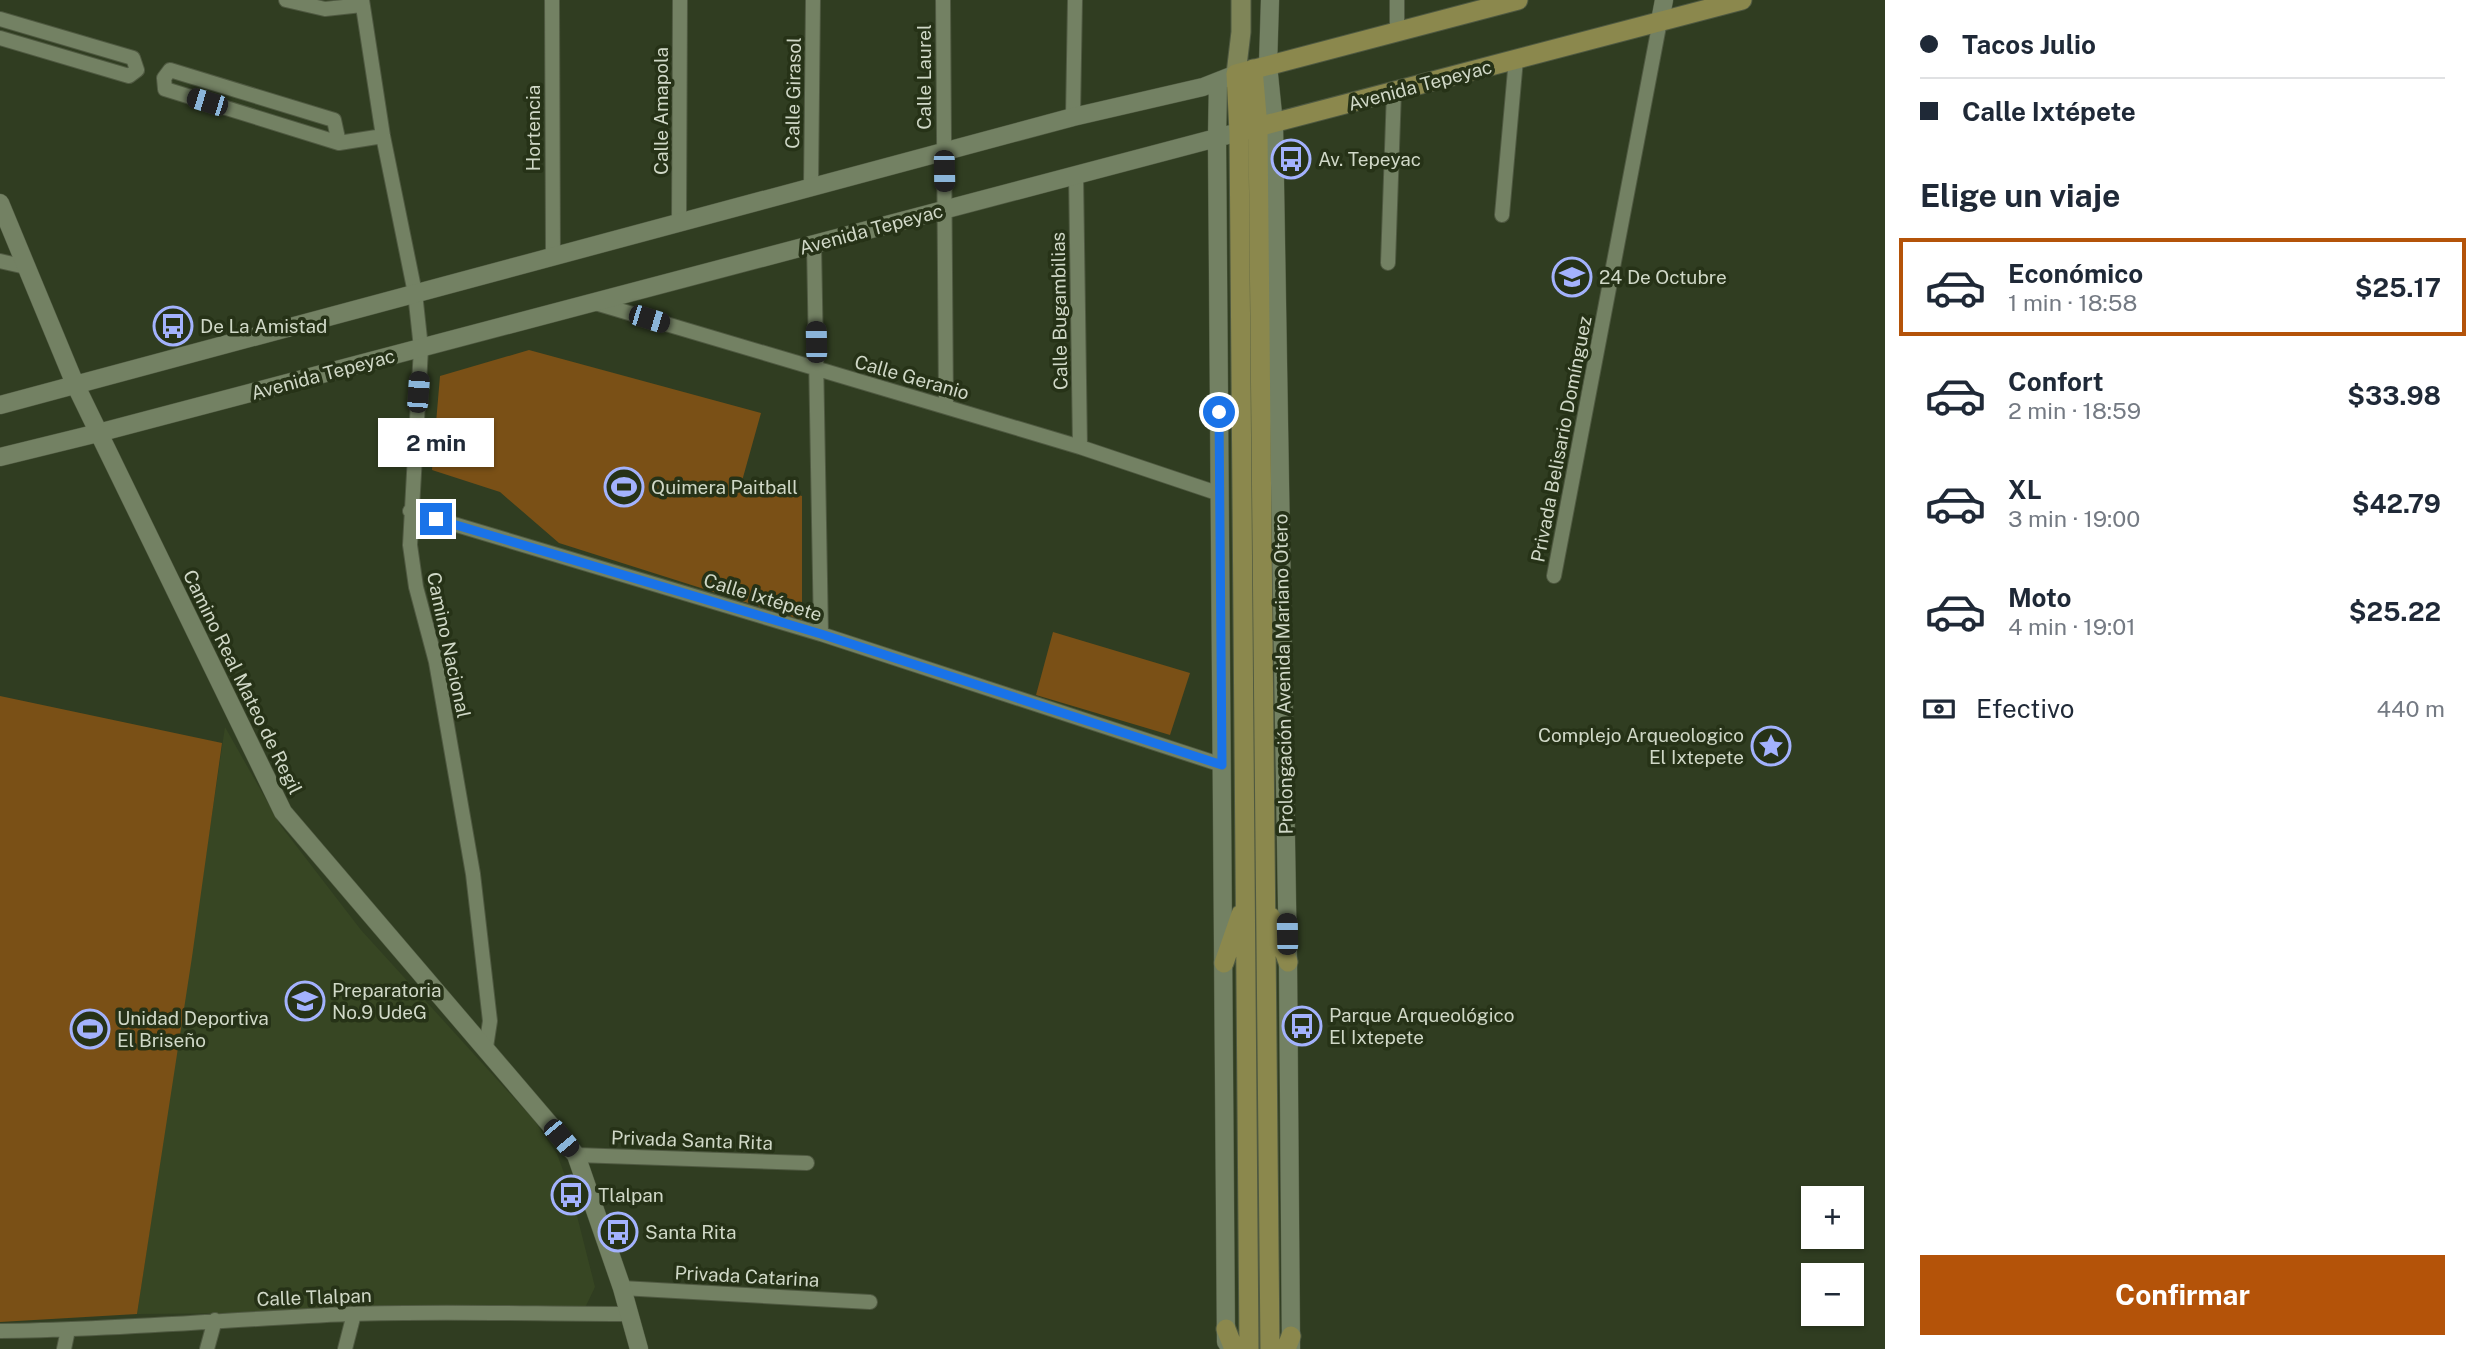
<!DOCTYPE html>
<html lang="es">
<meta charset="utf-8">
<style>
body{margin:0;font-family:"Public Sans",sans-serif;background:#f6f6f7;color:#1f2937;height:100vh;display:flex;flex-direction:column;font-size:26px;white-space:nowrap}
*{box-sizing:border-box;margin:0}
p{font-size:23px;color:#747a83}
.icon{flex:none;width:38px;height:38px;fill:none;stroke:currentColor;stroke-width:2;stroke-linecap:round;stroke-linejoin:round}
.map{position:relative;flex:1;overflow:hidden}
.details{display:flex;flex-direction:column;background:#fff;width:595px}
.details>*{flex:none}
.top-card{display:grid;align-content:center;height:154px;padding:0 35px;background:#fff}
.buttons{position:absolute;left:1801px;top:1186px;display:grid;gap:14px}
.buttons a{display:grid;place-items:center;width:63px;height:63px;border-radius:0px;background:#fff;box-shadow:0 2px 5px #0004;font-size:35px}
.end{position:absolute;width:32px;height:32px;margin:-16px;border:9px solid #1a73e8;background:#fff;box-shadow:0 0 0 4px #fff}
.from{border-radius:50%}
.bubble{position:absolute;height:49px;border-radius:0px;background:#fff;box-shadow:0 2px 5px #0004;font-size:23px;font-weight:700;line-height:49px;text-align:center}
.car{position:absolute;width:21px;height:42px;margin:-21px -10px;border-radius:9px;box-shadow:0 0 5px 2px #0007;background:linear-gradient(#222 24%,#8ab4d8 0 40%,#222 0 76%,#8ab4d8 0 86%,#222 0)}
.top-card b{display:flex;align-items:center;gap:24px;height:66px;font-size:26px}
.top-card b+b{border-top:2px solid #e0e1e3}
.top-card i{width:18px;height:18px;background:#1f2937}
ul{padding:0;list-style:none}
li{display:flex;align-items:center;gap:21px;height:98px;margin:0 14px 10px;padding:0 21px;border:4px solid transparent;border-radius:0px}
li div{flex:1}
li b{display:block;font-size:26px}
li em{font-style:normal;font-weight:700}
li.current{border-color:#b45309}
li>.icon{width:63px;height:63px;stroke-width:1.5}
h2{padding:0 35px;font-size:32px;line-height:84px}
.pay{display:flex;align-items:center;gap:18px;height:77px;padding:0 35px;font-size:26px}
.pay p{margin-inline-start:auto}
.action{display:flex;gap:14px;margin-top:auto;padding:14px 35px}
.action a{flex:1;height:80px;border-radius:0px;background:#b45309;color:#fff;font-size:28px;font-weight:700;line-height:80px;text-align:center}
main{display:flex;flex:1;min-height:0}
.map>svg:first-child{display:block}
.built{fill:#374623}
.green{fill:#7a5016}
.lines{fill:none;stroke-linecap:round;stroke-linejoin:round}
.minor-casing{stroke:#4f5941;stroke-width:16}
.tertiary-casing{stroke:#4f5941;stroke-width:19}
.secondary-casing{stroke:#4f5941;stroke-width:21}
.primary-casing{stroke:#4f5941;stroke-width:21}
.minor{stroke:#738163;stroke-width:14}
.tertiary{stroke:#738163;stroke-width:18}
.secondary{stroke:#7f8558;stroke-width:19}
.primary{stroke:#8b884d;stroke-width:19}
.route{stroke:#1a73e8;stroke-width:9}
.labels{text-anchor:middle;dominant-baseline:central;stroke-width:7;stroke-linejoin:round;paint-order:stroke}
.street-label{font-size:19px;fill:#d0d8c7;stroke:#263217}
.poi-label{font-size:19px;fill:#d0d8c7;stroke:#263217;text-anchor:start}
</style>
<main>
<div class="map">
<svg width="1885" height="1349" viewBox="0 0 1885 1349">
<rect width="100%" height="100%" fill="#303d21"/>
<path class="built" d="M225,727L281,826L361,930L534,1120L557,1154L571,1192L595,1287L584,1310L137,1314Z"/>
<path class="green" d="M529,350L761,413L742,481L802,496V620L559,543L500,492L432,470L440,376Z
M1053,632L1190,673L1170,735L1036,695Z
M0,696L222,743L192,957L137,1314L0,1322Z"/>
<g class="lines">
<defs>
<path id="minor" d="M286,0L325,9L362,5
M362,0L383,136L415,293L421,348L410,545L416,587L436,662L473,874L490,1021L486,1047
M552,0L553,256
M943,0L946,407
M0,19L133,58L137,70L129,76L0,38
M1397,32V0
M1073,117L1075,0
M339,143L334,120L170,70L164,78L165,89L339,143L383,136
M1076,175L1080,447
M811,186L813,0
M1502,215L1516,59
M679,222L680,0
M814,244L821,634
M0,261L26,267
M1388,263L1394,91
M592,302L946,407L1080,447L1220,494
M410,511L821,634L1222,765
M1554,576L1660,21
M576,1155L807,1163
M622,1288L870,1302
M0,1331C117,1330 233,1319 349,1314C443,1311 537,1314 630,1314
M64,1349L68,1330
M207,1349L215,1320
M345,1349L354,1314"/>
<path id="tertiary" d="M1270,0L1268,65L1274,124L1288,962L1291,1349
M1660,21L1664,0
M1218,82L1217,138L1226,1342
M0,203L75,384L283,812L576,1155L622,1288L639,1349
M0,405L1073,117L1203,87L1236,74
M0,457L98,433L1239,132"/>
<path id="secondary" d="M1236,74L1241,32V0"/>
<path id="primary" d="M1253,69L1258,127L1270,1349
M1246,130L1742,0
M1271,917L1288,962
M1224,963L1241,914
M1226,1329L1234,1349
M1249,1349L1239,132L1236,74L1518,0
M1286,1349L1291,1336"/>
</defs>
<use href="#minor" class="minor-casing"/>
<use href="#tertiary" class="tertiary-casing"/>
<use href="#secondary" class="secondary-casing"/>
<use href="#primary" class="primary-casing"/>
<use href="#minor" class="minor"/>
<use href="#tertiary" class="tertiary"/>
<use href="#secondary" class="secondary"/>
<use href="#primary" class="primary"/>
</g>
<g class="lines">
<path class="route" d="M436,519L821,634L1222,765L1219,412"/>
</g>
<defs>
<symbol id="bus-ring" viewBox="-11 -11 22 22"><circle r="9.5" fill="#263217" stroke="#a3b2fd" stroke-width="1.5"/><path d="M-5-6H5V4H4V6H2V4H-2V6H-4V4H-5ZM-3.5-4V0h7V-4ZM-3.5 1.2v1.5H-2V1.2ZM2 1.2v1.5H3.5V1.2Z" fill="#a3b2fd"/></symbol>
<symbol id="school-ring" viewBox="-11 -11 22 22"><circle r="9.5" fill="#263217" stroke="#a3b2fd" stroke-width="1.5"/><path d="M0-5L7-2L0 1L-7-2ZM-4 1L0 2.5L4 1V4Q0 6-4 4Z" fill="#a3b2fd"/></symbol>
<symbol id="stadium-ring" viewBox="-11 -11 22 22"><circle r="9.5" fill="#263217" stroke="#a3b2fd" stroke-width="1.5"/><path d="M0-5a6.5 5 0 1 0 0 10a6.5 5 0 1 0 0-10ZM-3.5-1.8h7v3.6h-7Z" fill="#a3b2fd"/></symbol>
<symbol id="sight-ring" viewBox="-11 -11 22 22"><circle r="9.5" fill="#263217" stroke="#a3b2fd" stroke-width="1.5"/><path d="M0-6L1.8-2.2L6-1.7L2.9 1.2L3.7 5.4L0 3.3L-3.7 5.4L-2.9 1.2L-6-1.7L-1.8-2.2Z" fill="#a3b2fd"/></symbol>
<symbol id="university-ring" viewBox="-11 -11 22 22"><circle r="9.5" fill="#263217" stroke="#a3b2fd" stroke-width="1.5"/><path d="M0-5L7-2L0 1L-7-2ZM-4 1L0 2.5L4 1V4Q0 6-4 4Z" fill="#a3b2fd"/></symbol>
</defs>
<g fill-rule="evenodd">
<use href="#bus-ring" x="1269" y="137" width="44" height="44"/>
<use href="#school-ring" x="1550" y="255" width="44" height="44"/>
<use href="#bus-ring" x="151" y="304" width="44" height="44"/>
<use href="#stadium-ring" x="602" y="465" width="44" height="44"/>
<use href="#sight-ring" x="1749" y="724" width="44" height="44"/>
<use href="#university-ring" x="283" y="979" width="44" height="44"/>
<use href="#bus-ring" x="1280" y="1004" width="44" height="44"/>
<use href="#stadium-ring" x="68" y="1007" width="44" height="44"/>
<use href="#bus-ring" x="549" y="1173" width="44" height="44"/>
<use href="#bus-ring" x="596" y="1210" width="44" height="44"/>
</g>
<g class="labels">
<g class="street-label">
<text transform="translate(924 77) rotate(-90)">Calle Laurel</text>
<text transform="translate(1420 85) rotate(-15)">Avenida Tepeyac</text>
<text transform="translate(793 93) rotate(-89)">Calle Girasol</text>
<text transform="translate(661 111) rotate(-90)">Calle Amapola</text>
<text transform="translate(533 128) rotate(-90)">Hortencia</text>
<text transform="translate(871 229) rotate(-15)">Avenida Tepeyac</text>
<text transform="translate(1059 311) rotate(-91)">Calle Bugambilias</text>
<text transform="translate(323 374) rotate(-15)">Avenida Tepeyac</text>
<text transform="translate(912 377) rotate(16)">Calle Geranio</text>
<text transform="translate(1561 439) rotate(-79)">Privada Belisario Domínguez</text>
<text transform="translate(763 597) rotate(17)">Calle Ixtépete</text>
<text transform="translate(449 645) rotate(78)">Camino Nacional</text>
<text transform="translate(1283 674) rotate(-91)">Prolongación Avenida Mariano Otero</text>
<text transform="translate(243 682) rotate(64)">Camino Real Mateo de Regil</text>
<text transform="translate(692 1140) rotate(2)">Privada Santa Rita</text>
<text transform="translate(747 1276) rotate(3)">Privada Catarina</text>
<text transform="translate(314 1297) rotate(-2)">Calle Tlalpan</text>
</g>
<g class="poi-label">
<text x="1318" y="159">Av. Tepeyac</text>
<text x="1599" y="277">24 De Octubre</text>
<text x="200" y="326">De La Amistad</text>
<text x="651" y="487">Quimera Paitball</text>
<text x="1744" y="735" text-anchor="end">Complejo Arqueologico<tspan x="1744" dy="22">El Ixtepete</tspan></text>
<text x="332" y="990">Preparatoria<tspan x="332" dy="22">No.9 UdeG</tspan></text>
<text x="1329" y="1015">Parque Arqueológico<tspan x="1329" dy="22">El Ixtepete</tspan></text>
<text x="117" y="1018">Unidad Deportiva<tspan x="117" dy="22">El Briseño</tspan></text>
<text x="598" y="1195">Tlalpan</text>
<text x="645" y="1232">Santa Rita</text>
</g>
</g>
</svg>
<div class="buttons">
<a>+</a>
<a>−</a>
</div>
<i class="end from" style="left:1219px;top:412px"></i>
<i class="end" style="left:436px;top:519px"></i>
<div class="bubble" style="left:378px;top:418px;width:116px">2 min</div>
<i class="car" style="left:207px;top:102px;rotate:287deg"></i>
<i class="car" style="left:944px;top:171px;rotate:179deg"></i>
<i class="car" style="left:649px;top:319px;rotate:107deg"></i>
<i class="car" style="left:816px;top:342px;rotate:359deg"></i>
<i class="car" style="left:418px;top:392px;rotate:4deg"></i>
<i class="car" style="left:1287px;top:934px;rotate:359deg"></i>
<i class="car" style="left:561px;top:1138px;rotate:140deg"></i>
</div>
<section class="details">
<div class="top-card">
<b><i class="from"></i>Tacos Julio</b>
<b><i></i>Calle Ixtépete</b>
</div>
<h2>Elige un viaje</h2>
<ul>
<li class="current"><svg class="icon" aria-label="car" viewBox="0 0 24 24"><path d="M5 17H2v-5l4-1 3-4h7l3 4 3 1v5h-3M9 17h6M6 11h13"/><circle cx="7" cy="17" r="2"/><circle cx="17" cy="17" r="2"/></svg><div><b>Económico</b><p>1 min · 18:58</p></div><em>$25.17</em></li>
<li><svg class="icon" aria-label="car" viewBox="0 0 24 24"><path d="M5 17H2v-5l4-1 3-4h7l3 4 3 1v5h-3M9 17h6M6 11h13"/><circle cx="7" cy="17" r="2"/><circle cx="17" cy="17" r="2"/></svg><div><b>Confort</b><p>2 min · 18:59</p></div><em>$33.98</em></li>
<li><svg class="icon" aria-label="car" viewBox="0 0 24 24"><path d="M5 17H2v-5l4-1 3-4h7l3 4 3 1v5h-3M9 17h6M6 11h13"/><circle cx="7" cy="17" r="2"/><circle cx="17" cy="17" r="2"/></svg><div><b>XL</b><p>3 min · 19:00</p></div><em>$42.79</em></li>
<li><svg class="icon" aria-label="car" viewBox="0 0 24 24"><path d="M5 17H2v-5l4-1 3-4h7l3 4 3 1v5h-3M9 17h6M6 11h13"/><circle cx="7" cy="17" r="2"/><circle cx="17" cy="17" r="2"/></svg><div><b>Moto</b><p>4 min · 19:01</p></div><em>$25.22</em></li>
</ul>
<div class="pay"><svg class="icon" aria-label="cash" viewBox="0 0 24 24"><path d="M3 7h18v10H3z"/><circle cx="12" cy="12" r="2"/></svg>Efectivo<p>440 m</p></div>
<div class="action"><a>Confirmar</a></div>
</section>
</main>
